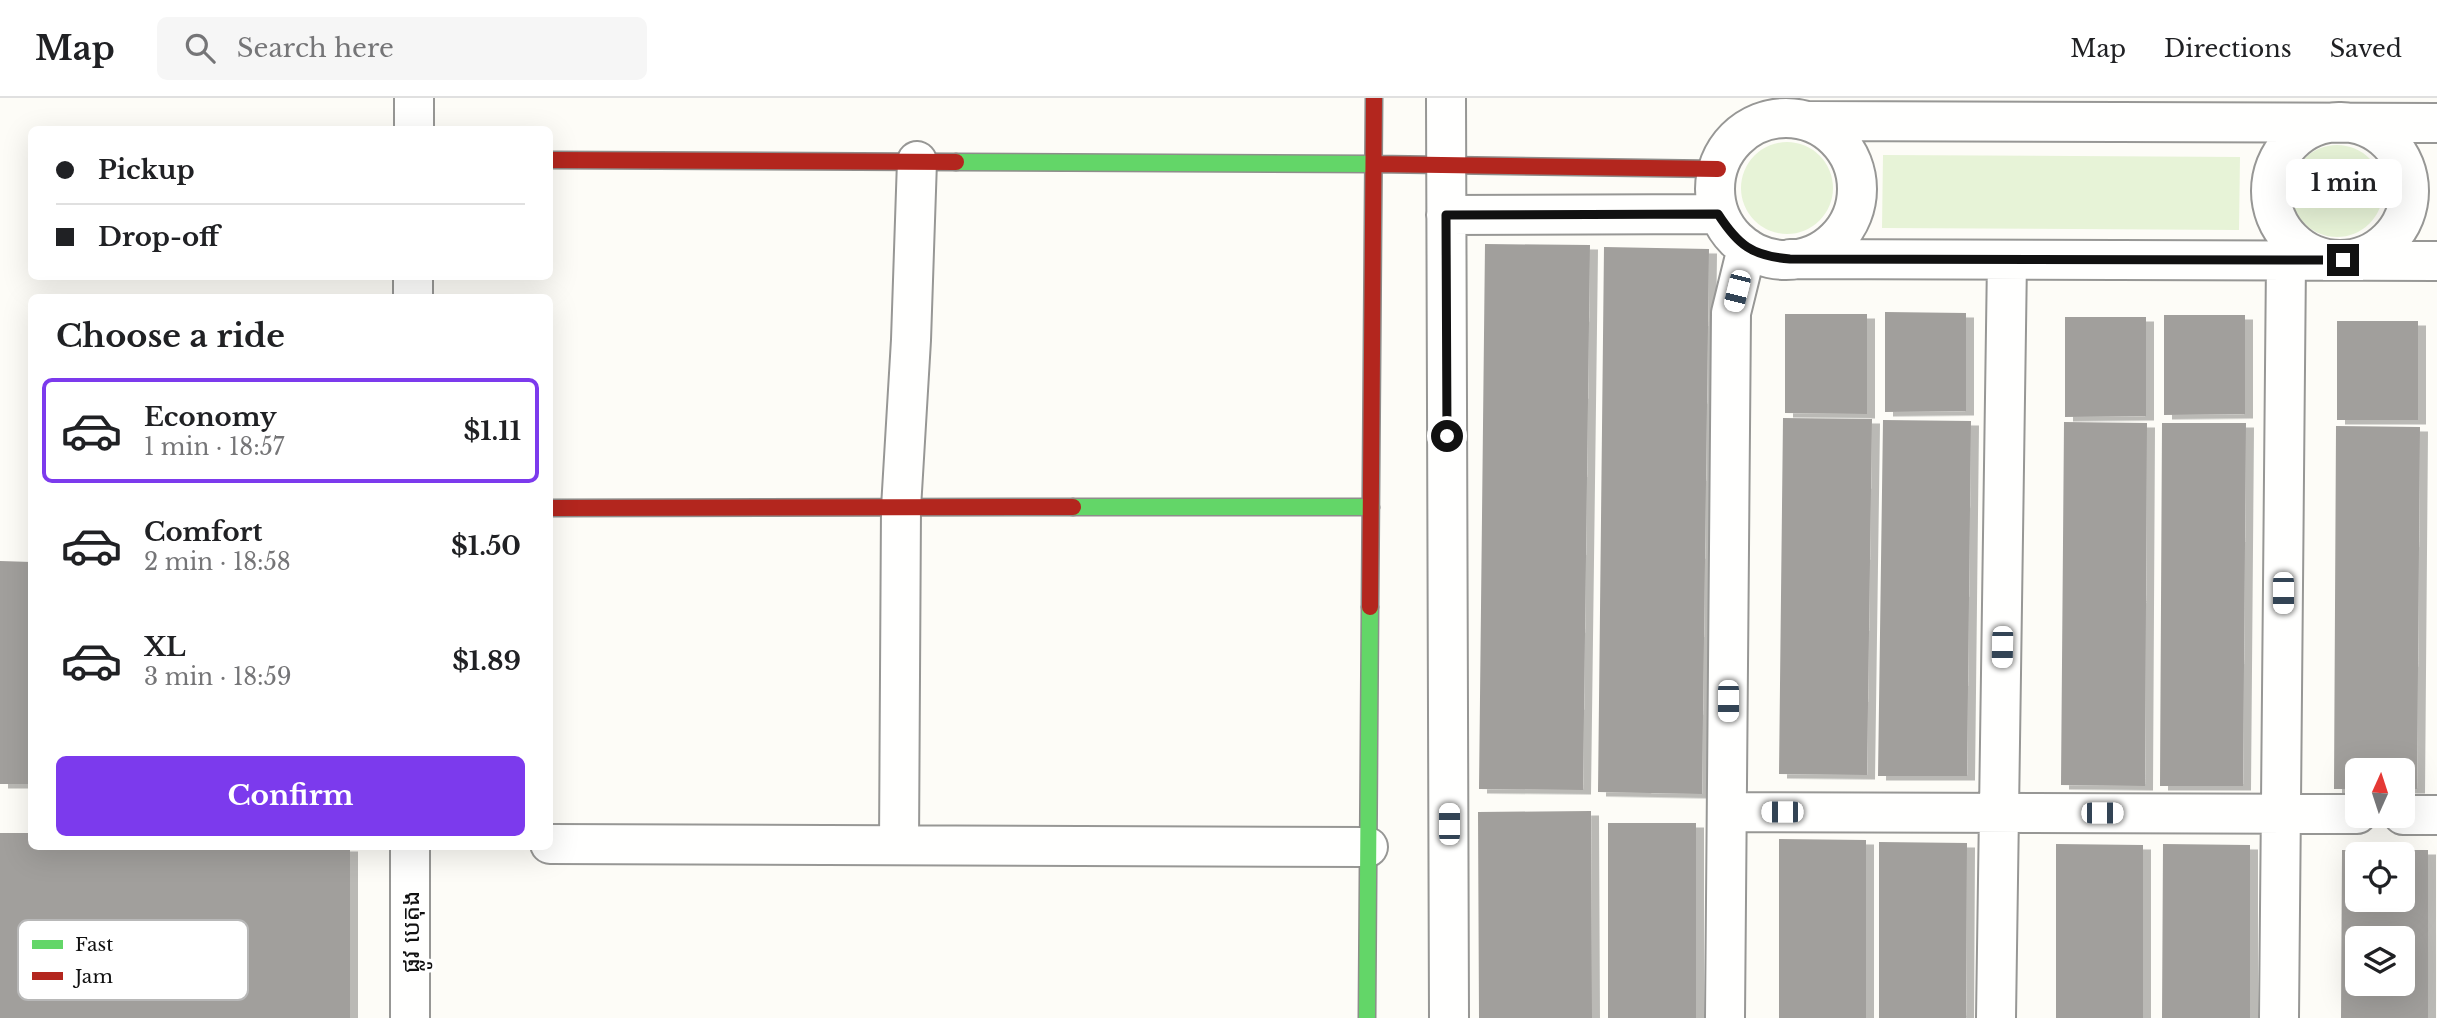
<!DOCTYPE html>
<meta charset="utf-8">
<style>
body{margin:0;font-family:"Libre Baskerville","Noto Sans Khmer",serif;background:#f6f6f6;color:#202124;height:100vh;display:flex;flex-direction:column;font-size:26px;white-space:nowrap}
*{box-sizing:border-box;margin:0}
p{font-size:23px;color:#757577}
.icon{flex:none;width:38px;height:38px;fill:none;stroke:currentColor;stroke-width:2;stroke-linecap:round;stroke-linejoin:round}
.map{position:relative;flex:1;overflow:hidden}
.side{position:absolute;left:28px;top:196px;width:525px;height:556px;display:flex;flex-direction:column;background:#fff;border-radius:10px;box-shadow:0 7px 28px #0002}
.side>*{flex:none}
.guide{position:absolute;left:28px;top:28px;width:525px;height:154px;border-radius:10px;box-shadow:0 7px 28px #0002;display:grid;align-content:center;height:154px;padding:0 28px;background:#fff}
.needle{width:46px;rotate:3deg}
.tools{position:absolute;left:2345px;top:660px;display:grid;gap:14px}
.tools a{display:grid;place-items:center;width:70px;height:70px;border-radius:10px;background:#fff;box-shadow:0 7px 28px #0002;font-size:35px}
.end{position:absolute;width:32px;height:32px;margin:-16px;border:9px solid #111;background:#fff;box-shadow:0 0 0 4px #fff}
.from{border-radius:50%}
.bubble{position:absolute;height:49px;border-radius:10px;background:#fff;box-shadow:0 7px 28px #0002;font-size:23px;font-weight:800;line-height:49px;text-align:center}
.car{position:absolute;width:21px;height:42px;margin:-21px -10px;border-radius:9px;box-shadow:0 0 5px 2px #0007;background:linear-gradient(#fff 24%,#345 0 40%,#fff 0 76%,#345 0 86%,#fff 0)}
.guide b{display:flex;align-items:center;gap:24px;height:66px;font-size:26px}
.guide b+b{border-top:2px solid #e0e0e0}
.guide i{width:18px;height:18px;background:#202124}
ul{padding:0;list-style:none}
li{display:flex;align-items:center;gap:21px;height:105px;margin:0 14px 10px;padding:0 14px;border:4px solid transparent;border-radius:10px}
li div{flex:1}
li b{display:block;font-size:26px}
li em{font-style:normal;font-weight:800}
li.active{border-color:#7c3aed}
li>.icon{width:63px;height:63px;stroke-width:1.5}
h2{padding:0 28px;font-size:32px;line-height:84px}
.button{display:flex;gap:14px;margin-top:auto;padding:14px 28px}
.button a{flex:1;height:80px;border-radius:10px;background:#7c3aed;color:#fff;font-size:28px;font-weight:800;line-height:80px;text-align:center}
header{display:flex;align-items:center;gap:42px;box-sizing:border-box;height:98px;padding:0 35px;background:#fff;border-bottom:2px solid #e0e0e0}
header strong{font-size:33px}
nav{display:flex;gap:38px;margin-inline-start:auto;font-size:24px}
.search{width:490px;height:63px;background:#f6f6f6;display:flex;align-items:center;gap:18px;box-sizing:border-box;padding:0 24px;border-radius:10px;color:#757577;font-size:26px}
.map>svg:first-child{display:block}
.green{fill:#e7f3d7}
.building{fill:#a19f9c;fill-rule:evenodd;filter:url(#shadow)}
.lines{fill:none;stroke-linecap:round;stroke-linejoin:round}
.street-casing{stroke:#979795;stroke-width:42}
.fast-casing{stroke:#8e8d8b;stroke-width:19}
.jam-casing{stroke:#8e8d8b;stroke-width:19}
.street{stroke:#fffffe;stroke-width:38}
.fast{stroke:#63d668;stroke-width:16}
.jam{stroke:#b3261e;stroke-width:16}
.route{stroke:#111;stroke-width:9}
.labels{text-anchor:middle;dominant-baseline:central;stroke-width:7;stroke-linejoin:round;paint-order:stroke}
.street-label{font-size:24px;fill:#111;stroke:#fff}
.key{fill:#fff;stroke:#b8b8b8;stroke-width:2}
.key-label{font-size:19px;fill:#111}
</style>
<header>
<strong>Map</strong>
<div class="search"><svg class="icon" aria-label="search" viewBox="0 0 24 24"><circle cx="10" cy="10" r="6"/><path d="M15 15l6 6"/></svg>Search here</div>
<nav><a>Map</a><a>Directions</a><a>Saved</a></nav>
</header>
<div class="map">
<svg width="2437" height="920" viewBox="0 0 2437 920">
<defs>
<filter id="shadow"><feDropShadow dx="8" dy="4.5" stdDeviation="0" flood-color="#0004"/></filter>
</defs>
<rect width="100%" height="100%" fill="#fdfcf7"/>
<path class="green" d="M1741 90a46 46 0 1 1 92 0a46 46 0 1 1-92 0Z
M2291 93a46 46 0 1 1 92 0a46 46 0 1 1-92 0Z
M1883,57L2240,59L2239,132L1882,130Z"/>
<path class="building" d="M1485,146L1590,147L1583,692L1479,691Z
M1604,149L1709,151L1702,696L1598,694Z
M1885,214L1966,215V313L1885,314Z
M1785,216H1867V316L1785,315Z
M2164,217H2245V316L2164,317Z
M2065,219H2146V318L2065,319Z
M2337,223H2418V322H2337Z
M1783,320L1872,321L1867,677L1779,676Z
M1883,322L1971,323L1967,678H1878Z
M2064,324L2147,325L2145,688L2061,687Z
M2162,325H2246L2243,688H2160Z
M2336,328L2420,329L2417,691H2403V672H2357V691H2334Z
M0,463L32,464V686H0Z
M1591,713L1592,920H1479L1478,714Z
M1608,725H1696V920H1608Z
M0,735H32V749H350V920H0Z
M1779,741L1866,742V920H1779Z
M1879,744L1967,745L1966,920H1879Z
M2056,746L2143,747V920H2056Z
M2163,746L2250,747V920H2162Z
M2342,752H2428V920H2341ZM2357,756H2403V802H2357ZM2357,840H2403V886H2357Z"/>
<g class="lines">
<defs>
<path id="street" d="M1446,0L1449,920
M1715 91a71 71 0 1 1 142 0a71 71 0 1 1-142 0Z
M1809,23L2437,25
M2271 93a69 69 0 1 1 138 0a69 69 0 1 1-138 0Z
M414,32V0
M1446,117L1718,116
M1790,161L2437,163
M413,200V178
M1727,714L2357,716
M2403,717H2437
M550,746L1368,749
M899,747L901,410L911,242L917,63
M410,920V749
M1725,920L1731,215L1747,150
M1996,920L2007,162
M2279,920L2286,163"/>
<path id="fast" d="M956,64L1375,66
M1073,409H1371
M1367,920L1370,509"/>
<path id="jam" d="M550,62L956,64
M1375,66L1718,71
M550,410L1073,409
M1370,509L1374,0"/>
</defs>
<use href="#street" class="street-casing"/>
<use href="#fast" class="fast-casing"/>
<use href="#jam" class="jam-casing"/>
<use href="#street" class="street"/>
<use href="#fast" class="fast"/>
<use href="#jam" class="jam"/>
</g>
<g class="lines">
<path class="route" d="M1447,338L1446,117L1718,116C1738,147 1752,158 1790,161L2343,162"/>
</g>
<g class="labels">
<g class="street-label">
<text transform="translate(410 834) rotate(-90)">ផ្លូវ បេតុង</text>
</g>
</g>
<rect x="18" y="822" width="230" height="80" rx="10" class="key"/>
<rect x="32" y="842" width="31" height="9" fill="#63d668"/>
<rect x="32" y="874" width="31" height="8" fill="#b3261e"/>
<g class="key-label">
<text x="75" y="853">Fast</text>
<text x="75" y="885">Jam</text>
</g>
</svg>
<div class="tools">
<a><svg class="needle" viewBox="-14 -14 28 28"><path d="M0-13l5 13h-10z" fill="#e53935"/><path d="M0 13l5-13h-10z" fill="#757577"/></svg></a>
<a><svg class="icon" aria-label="locate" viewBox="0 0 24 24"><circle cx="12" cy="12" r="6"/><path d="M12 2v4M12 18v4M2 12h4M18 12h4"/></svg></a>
<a><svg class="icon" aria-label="layers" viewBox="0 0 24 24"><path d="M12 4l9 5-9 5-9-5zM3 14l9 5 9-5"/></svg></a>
</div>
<i class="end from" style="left:1447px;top:338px"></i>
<i class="end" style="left:2343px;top:162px"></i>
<div class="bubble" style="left:2286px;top:61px;width:116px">1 min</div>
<i class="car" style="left:1737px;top:193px;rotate:194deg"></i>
<i class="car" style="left:2283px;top:495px;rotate:180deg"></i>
<i class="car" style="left:2002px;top:549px;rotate:181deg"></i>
<i class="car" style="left:1728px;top:603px;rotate:180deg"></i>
<i class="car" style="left:1782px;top:714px;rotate:270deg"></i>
<i class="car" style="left:2102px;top:715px;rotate:90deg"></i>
<i class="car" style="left:1449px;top:726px;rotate:0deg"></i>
<div class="guide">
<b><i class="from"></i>Pickup</b>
<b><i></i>Drop-off</b>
</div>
<section class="side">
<h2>Choose a ride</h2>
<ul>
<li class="active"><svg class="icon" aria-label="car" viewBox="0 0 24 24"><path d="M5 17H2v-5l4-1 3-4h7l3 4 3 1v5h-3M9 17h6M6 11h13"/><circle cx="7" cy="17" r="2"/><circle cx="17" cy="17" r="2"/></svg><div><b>Economy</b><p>1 min · 18:57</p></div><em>$1.11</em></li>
<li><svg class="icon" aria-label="car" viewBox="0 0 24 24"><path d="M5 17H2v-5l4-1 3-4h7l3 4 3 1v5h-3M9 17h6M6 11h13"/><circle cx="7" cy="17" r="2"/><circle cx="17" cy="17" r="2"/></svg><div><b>Comfort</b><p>2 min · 18:58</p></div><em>$1.50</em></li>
<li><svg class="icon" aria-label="car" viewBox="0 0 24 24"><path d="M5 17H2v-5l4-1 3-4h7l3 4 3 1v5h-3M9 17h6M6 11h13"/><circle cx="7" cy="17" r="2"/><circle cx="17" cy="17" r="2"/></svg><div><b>XL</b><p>3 min · 18:59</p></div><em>$1.89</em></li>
</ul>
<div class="button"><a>Confirm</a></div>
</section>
</div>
